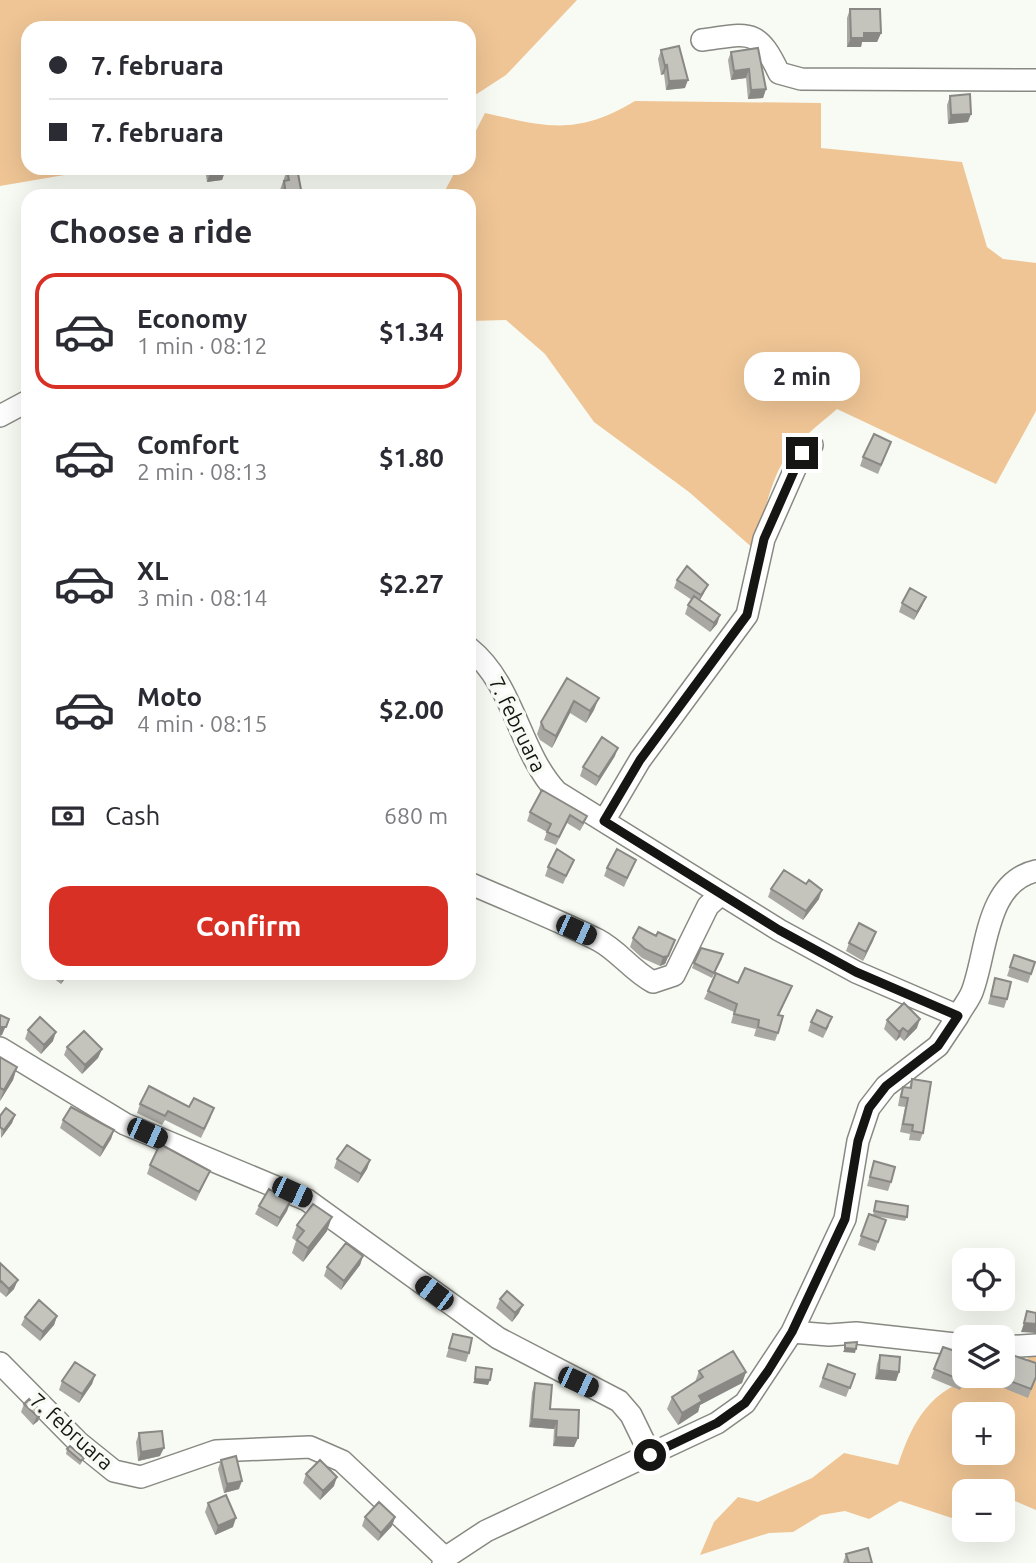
<!DOCTYPE html>
<meta charset="utf-8">
<style>
body{margin:0;font-family:Ubuntu,sans-serif;background:#f7f7f7;color:#2b2b33;height:100vh;display:flex;flex-direction:column;font-size:26px;white-space:nowrap}
*{box-sizing:border-box;margin:0}
p{font-size:23px;color:#7c7c81}
.icon{flex:none;width:38px;height:38px;fill:none;stroke:currentColor;stroke-width:2;stroke-linecap:round;stroke-linejoin:round}
.map{position:relative;flex:1;overflow:hidden}
.sheet{position:absolute;left:21px;top:189px;width:455px;height:791px;display:flex;flex-direction:column;background:#fff;border-radius:21px;box-shadow:0 7px 28px #0002}
.sheet>*{flex:none}
.guide{position:absolute;left:21px;top:21px;width:455px;height:154px;border-radius:21px;box-shadow:0 7px 28px #0002;display:grid;align-content:center;height:154px;padding:0 28px;background:#fff}
.buttons{position:absolute;left:952px;top:1248px;display:grid;gap:14px}
.buttons a{display:grid;place-items:center;width:63px;height:63px;border-radius:14px;background:#fff;box-shadow:0 7px 28px #0002;font-size:35px}
.end{position:absolute;width:32px;height:32px;margin:-16px;border:9px solid #151613;background:#fff;box-shadow:0 0 0 4px #fff}
.from{border-radius:50%}
.bubble{position:absolute;height:49px;border-radius:21px;background:#fff;box-shadow:0 7px 28px #0002;font-size:23px;font-weight:600;line-height:49px;text-align:center}
.car{position:absolute;width:21px;height:42px;margin:-21px -10px;border-radius:9px;box-shadow:0 0 5px 2px #0007;background:linear-gradient(#222 24%,#8ab4d8 0 40%,#222 0 76%,#8ab4d8 0 86%,#222 0)}
.guide b{display:flex;align-items:center;gap:24px;height:66px;font-size:26px}
.guide b+b{border-top:2px solid #e1e1e2}
.guide i{width:18px;height:18px;background:#2b2b33}
ul{padding:0;list-style:none}
li{display:flex;align-items:center;gap:21px;height:116px;margin:0 14px 10px;padding:0 14px;border:4px solid transparent;border-radius:21px}
li div{flex:1}
li b{display:block;font-size:26px}
li em{font-style:normal;font-weight:600}
li.selected{border-color:#d93025}
li>.icon{width:63px;height:63px;stroke-width:1.5}
h2{padding:0 28px;font-size:32px;line-height:84px}
.pay{display:flex;align-items:center;gap:18px;height:77px;padding:0 28px;font-size:26px}
.pay p{margin-inline-start:auto}
.primary-button{display:flex;gap:14px;margin-top:auto;padding:14px 28px}
.primary-button a{flex:1;height:80px;border-radius:21px;background:#d93025;color:#fff;font-size:28px;font-weight:600;line-height:80px;text-align:center}
.map>svg:first-child{display:block}
.green{fill:#efc595;fill-rule:evenodd}
.lines{fill:none;stroke-linecap:round;stroke-linejoin:round}
.minor-casing{stroke:#878982;stroke-width:24}
.minor{stroke:#fff;stroke-width:21}
.wall{fill:#a9a8a2}
.shaded-wall{fill:#898884}
.building{fill:#c4c3bc;stroke:#898884;stroke-width:2}
.route{stroke:#151613;stroke-width:9}
.labels{text-anchor:middle;dominant-baseline:central;stroke-width:7;stroke-linejoin:round;paint-order:stroke}
.street-label{font-size:21px;fill:#151613;stroke:#f8fbf3}
</style>
<div class="map">
<svg width="1036" height="1563" viewBox="0 0 1036 1563">
<rect width="100%" height="100%" fill="#f8fbf3"/>
<path class="green" d="M0,0H577L506,75L469,99V28H28V168H105L0,186Z
M635,101L821,103V148L962,162L987,247L1003,259L1036,263V411L996,484L837,409C819,425 796,441 783,462C769,485 762,523 755,550L689,492L594,422L545,354L506,320L469,321V196H442L457,168H469V144L485,113C548,127 576,136 635,101Z
M1036,1308V1510L1003,1496V1491H964V1519L961,1521L900,1501L869,1519L845,1511L821,1515L793,1532L769,1533L700,1555L714,1522L738,1497L758,1502L812,1478L844,1453L898,1465C913,1420 931,1388 980,1376C994,1373 1009,1374 1024,1371L1034,1335ZM964,1414H1003V1452H964Z"/>
<g class="lines">
<defs>
<path id="minor" d="M702,40C748,34 757,26 779,73L801,79L1036,80
M0,416L28,401
M604,821L640,760L747,615L764,539L802,453L812,445
M469,883C512,902 556,919 598,940C619,951 632,971 653,982L674,975L708,906L720,895
M958,1016C962,1008 969,1000 972,992C987,954 985,882 1036,871
M0,1048L125,1124L307,1200L498,1338L619,1401L631,1415L651,1456
M792,1332L829,1335L856,1333L964,1345
M1003,1347L1036,1345
M0,1363L78,1442L114,1471L141,1477L216,1451L310,1447L342,1461L445,1558
M443,1563L445,1558L486,1531L717,1423L745,1403L792,1332L845,1219L858,1141L869,1108L886,1086L938,1046L958,1016L856,972L779,930L557,792C518,750 515,685 469,648"/>
</defs>
<use href="#minor" class="minor-casing"/>
<use href="#minor" class="minor"/>
</g>
<path class="wall" d="M850,9L881,33L877,42H862L861,47H847V18Z
M758,48L766,89L763,98L748,99L746,78L731,80L728,60L731,52Z
M661,50L685,88L666,90L664,74L661,75L658,59Z
M950,96L968,122L948,124L947,105Z
M205,168H225V171L222,180L207,182Z
M287,170L301,196H281L280,190Z
M891,442L878,474L860,466L863,457Z
M677,580L704,593L700,600L720,615L717,624L710,632L685,614L688,605L692,600L674,588Z
M902,603L922,606L914,620L899,612Z
M567,678L594,710L586,723L570,713L552,748L540,740L537,734L541,722Z
M615,756L596,786L580,776L583,767Z
M530,812L587,816L584,824L580,831L567,823L556,845L544,840L547,832L527,821Z
M574,860L563,884L545,876L548,867Z
M636,860L624,887L604,876L607,868Z
M771,889L819,899L803,920L768,897Z
M876,932L863,961L846,951L849,943Z
M656,936L675,940L665,964L660,966L642,958L630,947L633,938Z
M28,941V960L22,956Z
M1014,955L1035,962L1028,983L1007,976Z
M722,959L712,978L692,968L694,963Z
M46,973H69L61,984Z
M995,978L1007,999L1004,1008L988,1004Z
M738,983L792,986L779,1015L778,1033L775,1041L754,1036L756,1029L731,1023L734,1012L704,999L708,991Z
M887,1020L917,1028L904,1041L900,1037L896,1041L884,1029Z
M811,1022L829,1026L823,1038L808,1031Z
M28,1030L53,1041L41,1054L25,1039Z
M67,1047L102,1049L98,1058L82,1074L64,1055Z
M0,1057L17,1067L13,1080L0,1101Z
M912,1079L923,1133L920,1141L909,1140L910,1134L900,1132L905,1107L898,1106L900,1095L903,1087L909,1088Z
M140,1104L211,1117L201,1138L165,1120L162,1125L137,1113Z
M15,1115L12,1123L1,1138L0,1116Z
M63,1120L114,1130L111,1139L100,1157L60,1128Z
M337,1159L370,1160L367,1169L358,1183L334,1168Z
M874,1161L891,1182L888,1191L867,1186Z
M150,1165L206,1180L196,1201L147,1174Z
M876,1201L907,1217L905,1221L874,1216L886,1220L875,1251L858,1245L869,1214L873,1215Z
M290,1202L287,1211L277,1227L255,1214L259,1206Z
M297,1225L327,1231L303,1262L292,1253L296,1241L292,1238Z
M363,1256L360,1265L341,1290L324,1276L327,1267Z
M0,1263L14,1289L6,1297L0,1292Z
M500,1299L519,1313L512,1322L496,1308Z
M57,1316L54,1325L40,1341L21,1325L25,1317Z
M453,1334L469,1353L466,1362L446,1357Z
M943,1347L966,1376L960,1390L931,1378Z
M880,1355L899,1372L896,1381L875,1379L877,1364Z
M828,1364L855,1374L846,1397L819,1387Z
M699,1371L746,1372L742,1383L700,1405L698,1412L678,1425L667,1409L672,1397L695,1382Z
M95,1375L92,1384L79,1403L59,1390L62,1381Z
M977,1376H1003L1036,1377L1028,1398L977,1377Z
M535,1383L550,1409L574,1447L553,1446L554,1429L529,1427L532,1392Z
M24,1404L42,1412L38,1421L33,1425L21,1412Z
M139,1433L160,1456L138,1461L136,1442Z
M67,1449L82,1462L80,1465L66,1454Z
M221,1460L239,1489L224,1493L218,1469Z
M306,1474L334,1486L320,1500L303,1483Z
M208,1503L233,1527L215,1535L205,1512Z
M365,1517H395L392,1526L378,1541L362,1526Z
M846,1554L872,1563H843Z"/>
<path class="shaded-wall" d="M864,33H881L877,42H862L861,47H847L851,38Z
M667,65L664,74L661,75L665,66Z
M749,69L746,78L731,80L734,71Z
M688,80L685,88L666,90L669,81Z
M766,89L763,98L748,99L751,90Z
M971,114L968,122L948,124L951,115Z
M225,171L222,180L207,182L210,173Z
M708,585L704,593L697,604L701,595Z
M926,597L922,606L914,620L917,612Z
M720,615L717,624L710,632L714,623Z
M599,698L594,710L586,723L590,711Z
M574,701L570,713L552,748L556,736Z
M618,748L615,756L596,786L599,777Z
M822,890L819,899L803,920L806,911Z
M876,932L873,941L863,961L866,952Z
M675,940L665,964L660,966L663,957Z
M65,973H69L61,984Z
M9,1019L2,1035L0,1036V1027Z
M920,1019L917,1028L904,1041L908,1032Z
M903,1028L900,1037L896,1041L899,1032Z
M56,1032L53,1041L41,1054L44,1045Z
M102,1049L98,1058L82,1074L85,1065Z
M17,1067L13,1080L0,1101L4,1090Z
M15,1115L12,1123L1,1138L4,1130Z
M114,1130L111,1139L100,1157L103,1148Z
M370,1160L367,1169L358,1183L361,1174Z
M290,1202L287,1211L277,1227L280,1218Z
M332,1217L327,1231L303,1262L308,1248Z
M363,1256L360,1265L341,1290L344,1281Z
M18,1280L14,1289L6,1297L9,1289Z
M523,1305L519,1313L512,1322L515,1313Z
M57,1316L54,1325L40,1341L43,1332Z
M1024,1323L1036,1324V1333L1021,1332Z
M845,1348L856,1349L855,1353L843,1352Z
M879,1370L899,1372L896,1381L875,1379Z
M746,1372L742,1383L700,1405L698,1412L678,1425L682,1413L699,1396Z
M95,1375L92,1384L79,1403L82,1394Z
M475,1379L490,1380L488,1385L473,1383Z
M42,1412L38,1421L33,1425L37,1416Z
M532,1419L557,1421L554,1429L529,1427Z
M556,1437L578,1438L574,1447L553,1446Z
M164,1448L160,1456L138,1461L141,1452Z
M337,1477L334,1486L320,1500L323,1491Z
M242,1481L239,1489L224,1493L227,1484Z
M395,1517L392,1526L378,1541L381,1533Z
M236,1518L233,1527L215,1535L218,1526Z"/>
<path class="building" d="M850,9H880L881,33H864V38H851Z
M679,46L688,80L669,81L667,65L665,66L661,50Z
M758,48L766,89L751,90L749,69L734,71L731,52Z
M970,94L971,114L951,115L950,96Z
M209,168H225V171L210,173Z
M297,168L302,195L286,196L284,181L289,180L287,170Z
M874,434L891,442L881,465L863,457Z
M687,566L708,585L701,595L677,580Z
M910,588L926,597L917,612L902,603Z
M694,596L720,615L714,623L688,605Z
M567,678L599,698L590,711L574,701L556,736L544,729L541,722Z
M602,737L618,748L599,777L583,767Z
M542,790L587,816L583,823L570,815L559,837L547,832L551,824L530,812Z
M557,849L574,860L566,876L548,867Z
M617,849L636,860L627,878L607,868Z
M784,870L806,884L809,880L822,890L806,911L771,889Z
M859,923L876,932L866,952L849,943Z
M639,927L656,936L658,932L675,940L668,956L663,957L645,949L633,938Z
M701,948L723,954L714,973L694,963Z
M1014,955L1035,962L1031,974L1010,967Z
M745,968L792,986L778,1015L783,1016L778,1033L758,1027L759,1020L734,1014L737,1004L708,991L716,973L738,983Z
M995,978L1011,982L1007,999L991,996Z
M904,1003L920,1019L908,1032L903,1028L899,1032L887,1020Z
M817,1010L832,1017L826,1029L811,1022Z
M0,1015L9,1019L6,1027H0Z
M40,1017L56,1032L44,1045L28,1030Z
M84,1031L102,1049L85,1065L67,1047Z
M0,1057L17,1067L4,1090L0,1088Z
M912,1079L931,1082L923,1133L912,1131L913,1125L903,1124L908,1098L901,1097L903,1087L911,1088Z
M149,1086L189,1107L194,1098L214,1108L204,1129L168,1111L165,1116L140,1104Z
M71,1107L114,1130L103,1148L63,1120Z
M6,1108L15,1115L4,1130L0,1127V1116Z
M160,1144L210,1171L199,1192L150,1165Z
M347,1145L370,1160L361,1174L337,1159Z
M874,1161L895,1167L891,1182L870,1177Z
M269,1189L290,1202L280,1218L259,1206Z
M876,1201L908,1206L907,1217L874,1211Z
M313,1204L332,1217L308,1248L297,1240L304,1231L297,1225Z
M869,1214L886,1220L878,1242L861,1236Z
M346,1243L363,1256L344,1281L327,1267Z
M0,1263L18,1280L9,1289L1,1281L0,1283Z
M507,1291L523,1305L515,1313L500,1299Z
M39,1300L57,1316L43,1332L25,1317Z
M1027,1311L1036,1313V1324L1024,1323Z
M453,1334L472,1338L469,1353L449,1348Z
M857,1342L856,1349L845,1348V1343Z
M943,1347L964,1354V1376H965L963,1381L934,1369Z
M733,1351L746,1372L699,1396L702,1401L682,1413L672,1397L703,1377L699,1371Z
M1003,1352L1036,1363V1377L1031,1389L997,1376H1003Z
M880,1355L900,1357L899,1372L879,1370Z
M75,1362L95,1375L82,1394L62,1381Z
M828,1364L855,1374L850,1388L823,1378Z
M476,1367L492,1369L490,1380L475,1379Z
M535,1383L552,1385L550,1409L579,1410L578,1438L556,1437L557,1421L532,1419Z
M29,1399L42,1412L37,1416L24,1404Z
M162,1431L164,1448L141,1452L139,1433Z
M70,1446L84,1458L81,1461L67,1449Z
M236,1456L242,1481L227,1484L221,1460Z
M320,1460L337,1477L323,1491L306,1474Z
M226,1495L236,1518L218,1526L208,1503Z
M379,1502L395,1517L381,1533L365,1517Z
M868,1548L872,1563H849L846,1554Z"/>
<g class="lines">
<path class="route" d="M650,1455L717,1423L745,1403L768,1371L792,1332L845,1219L858,1141L869,1108L886,1086L938,1046L958,1016L856,972L779,930L604,821L640,760L747,615L764,539L802,453"/>
</g>
<g class="labels">
<g class="street-label">
<text transform="translate(518 724) rotate(64)">7. februara</text>
<text transform="translate(72 1431) rotate(42)">7. februara</text>
</g>
</g>
</svg>
<div class="buttons">
<a><svg class="icon" aria-label="locate" viewBox="0 0 24 24"><circle cx="12" cy="12" r="6"/><path d="M12 2v4M12 18v4M2 12h4M18 12h4"/></svg></a>
<a><svg class="icon" aria-label="layers" viewBox="0 0 24 24"><path d="M12 4l9 5-9 5-9-5zM3 14l9 5 9-5"/></svg></a>
<a>+</a>
<a>−</a>
</div>
<i class="end from" style="left:650px;top:1455px"></i>
<i class="end" style="left:802px;top:453px"></i>
<div class="bubble" style="left:744px;top:352px;width:116px">2 min</div>
<i class="car" style="left:576px;top:930px;rotate:114deg"></i>
<i class="car" style="left:147px;top:1133px;rotate:114deg"></i>
<i class="car" style="left:292px;top:1192px;rotate:115deg"></i>
<i class="car" style="left:434px;top:1293px;rotate:307deg"></i>
<i class="car" style="left:578px;top:1382px;rotate:115deg"></i>
<div class="guide">
<b><i class="from"></i>7. februara</b>
<b><i></i>7. februara</b>
</div>
<section class="sheet">
<h2>Choose a ride</h2>
<ul>
<li class="selected"><svg class="icon" aria-label="car" viewBox="0 0 24 24"><path d="M5 17H2v-5l4-1 3-4h7l3 4 3 1v5h-3M9 17h6M6 11h13"/><circle cx="7" cy="17" r="2"/><circle cx="17" cy="17" r="2"/></svg><div><b>Economy</b><p>1 min · 08:12</p></div><em>$1.34</em></li>
<li><svg class="icon" aria-label="car" viewBox="0 0 24 24"><path d="M5 17H2v-5l4-1 3-4h7l3 4 3 1v5h-3M9 17h6M6 11h13"/><circle cx="7" cy="17" r="2"/><circle cx="17" cy="17" r="2"/></svg><div><b>Comfort</b><p>2 min · 08:13</p></div><em>$1.80</em></li>
<li><svg class="icon" aria-label="car" viewBox="0 0 24 24"><path d="M5 17H2v-5l4-1 3-4h7l3 4 3 1v5h-3M9 17h6M6 11h13"/><circle cx="7" cy="17" r="2"/><circle cx="17" cy="17" r="2"/></svg><div><b>XL</b><p>3 min · 08:14</p></div><em>$2.27</em></li>
<li><svg class="icon" aria-label="car" viewBox="0 0 24 24"><path d="M5 17H2v-5l4-1 3-4h7l3 4 3 1v5h-3M9 17h6M6 11h13"/><circle cx="7" cy="17" r="2"/><circle cx="17" cy="17" r="2"/></svg><div><b>Moto</b><p>4 min · 08:15</p></div><em>$2.00</em></li>
</ul>
<div class="pay"><svg class="icon" aria-label="cash" viewBox="0 0 24 24"><path d="M3 7h18v10H3z"/><circle cx="12" cy="12" r="2"/></svg>Cash<p>680 m</p></div>
<div class="primary-button"><a>Confirm</a></div>
</section>
</div>
